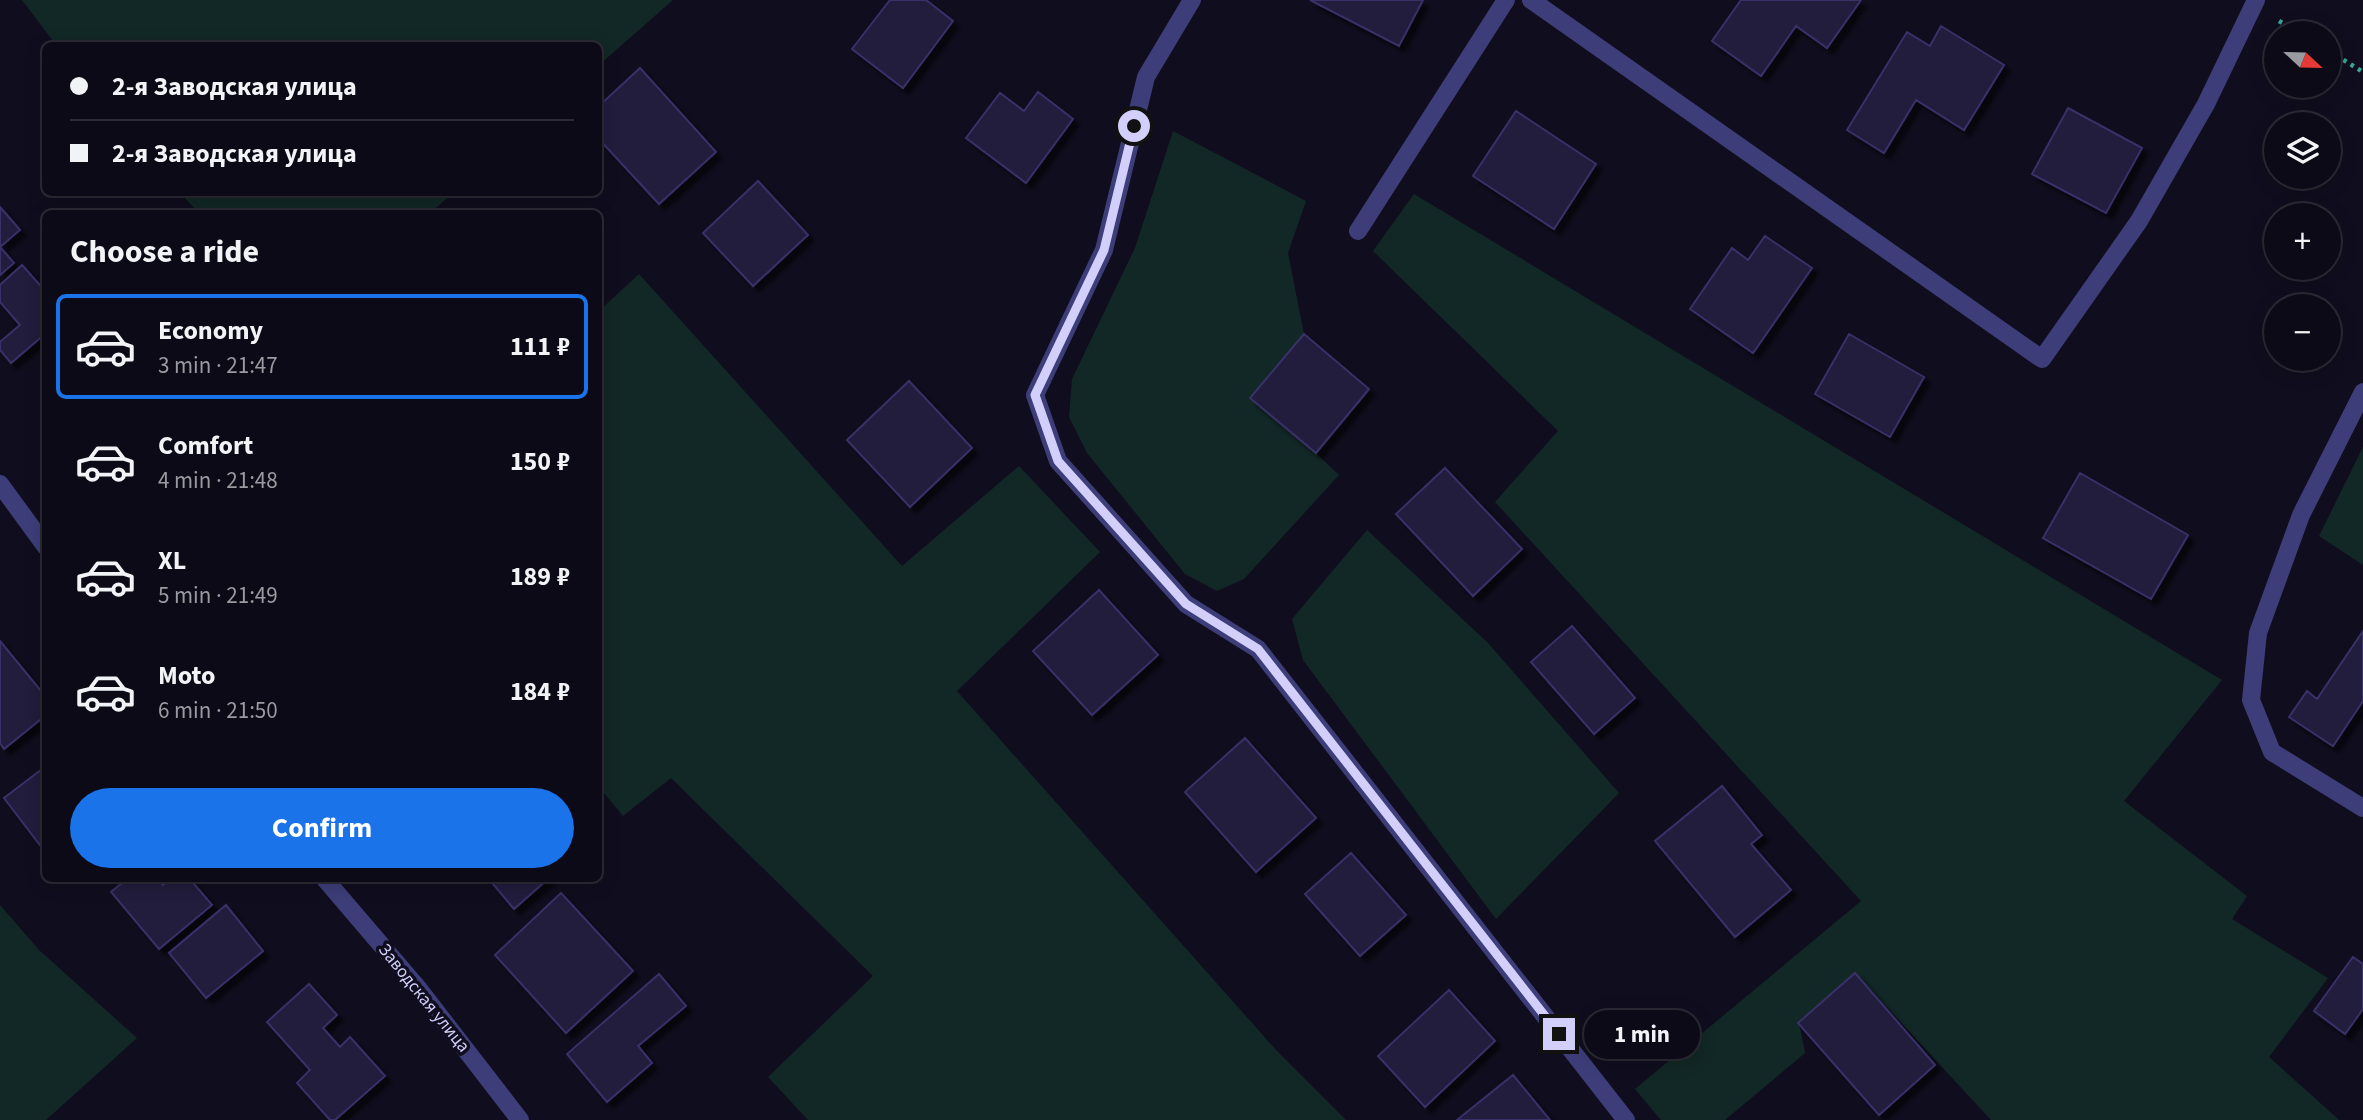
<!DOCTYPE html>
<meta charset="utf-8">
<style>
body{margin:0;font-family:"Source Sans 3",sans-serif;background:#15131f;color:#f1f3f6;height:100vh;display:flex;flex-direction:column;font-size:26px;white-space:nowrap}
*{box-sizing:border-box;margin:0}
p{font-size:23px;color:#9a9aa1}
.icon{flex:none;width:38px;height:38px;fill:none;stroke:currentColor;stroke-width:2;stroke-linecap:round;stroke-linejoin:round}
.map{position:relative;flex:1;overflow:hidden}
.details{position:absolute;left:42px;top:210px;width:560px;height:672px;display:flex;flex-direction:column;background:#0c0a16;border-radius:10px;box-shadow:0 4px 18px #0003,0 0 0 2px #2c2b35}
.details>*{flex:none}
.guide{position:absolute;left:42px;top:42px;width:560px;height:154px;border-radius:10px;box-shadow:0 4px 18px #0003,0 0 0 2px #2c2b35;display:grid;align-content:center;height:154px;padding:0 28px;background:#0c0a16}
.needle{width:46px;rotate:112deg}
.buttons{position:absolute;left:2264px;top:21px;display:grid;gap:14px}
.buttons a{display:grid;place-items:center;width:77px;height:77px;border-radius:50%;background:#0c0a16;box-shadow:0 4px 18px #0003,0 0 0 2px #2c2b35;font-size:35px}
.end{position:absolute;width:32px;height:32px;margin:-16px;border:9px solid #d2cffb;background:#111;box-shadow:0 0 0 4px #111}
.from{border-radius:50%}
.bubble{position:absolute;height:49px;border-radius:24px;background:#0c0a16;box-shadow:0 4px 18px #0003,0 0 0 2px #2c2b35;font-size:23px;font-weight:700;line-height:49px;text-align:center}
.guide b{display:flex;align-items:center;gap:24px;height:66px;font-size:26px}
.guide b+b{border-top:2px solid #2c2b35}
.guide i{width:18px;height:18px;background:#f1f3f6}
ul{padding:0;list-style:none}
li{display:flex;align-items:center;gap:21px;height:105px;margin:0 14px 10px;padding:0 14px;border:4px solid transparent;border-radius:10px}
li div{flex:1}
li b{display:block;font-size:26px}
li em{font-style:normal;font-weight:700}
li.active{border-color:#1a73e8}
li>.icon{width:63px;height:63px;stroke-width:1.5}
h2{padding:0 28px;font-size:32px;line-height:84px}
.cta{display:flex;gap:14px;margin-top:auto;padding:14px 28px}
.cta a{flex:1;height:80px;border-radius:42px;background:#1a73e8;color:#fff;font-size:28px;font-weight:700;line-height:80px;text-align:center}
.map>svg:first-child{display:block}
.green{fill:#122826}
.building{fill:#211c3d;stroke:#383067;stroke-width:2;filter:url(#shadow)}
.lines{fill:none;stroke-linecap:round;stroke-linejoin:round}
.path{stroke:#38a69a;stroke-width:4.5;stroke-dasharray:3.5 5;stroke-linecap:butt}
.minor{stroke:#3d3e79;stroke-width:18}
.route{stroke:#d2cffb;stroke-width:9}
.labels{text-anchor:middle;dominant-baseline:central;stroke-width:7;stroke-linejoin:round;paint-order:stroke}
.street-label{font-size:18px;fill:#d2cffb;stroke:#100e1e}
</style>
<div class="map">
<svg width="2363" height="1120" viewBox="0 0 2363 1120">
<defs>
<filter id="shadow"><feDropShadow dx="6" dy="6" stdDeviation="2" flood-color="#0009"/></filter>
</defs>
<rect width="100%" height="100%" fill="#100e1e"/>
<path class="green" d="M22,0H673L599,65L598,46L56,45Z
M1173,131L1306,201L1288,253L1304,334L1250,398L1316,453L1339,475L1244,579L1217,591L1185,574L1087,453L1069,417L1072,379L1135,248Z
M180,193H453L429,214L199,213Z
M1414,194L2222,680L2124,801L2247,896L2232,919L2328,978L2269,1057L2339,1120H1991L1855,973L1799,1023L1805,1053L1725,1120H1661L1635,1089L1861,901L1495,502L1558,431L1373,251Z
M639,274L902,566L1019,466L1100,552L957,691L1277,1051L1346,1120H808L768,1077L873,976L671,778L623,816L599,787V311Z
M2363,447V565L2319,536Z
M1367,530L1488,643L1619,793L1496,919L1303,660L1292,619Z
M0,905L39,950L137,1038L46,1120H0Z"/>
<path class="building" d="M890,0H926L953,21L903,88L852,49Z
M1310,0H1423L1399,46Z
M1741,0H1861L1827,48L1796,26L1761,76L1712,41Z
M1941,26L2004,65L1964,130L1916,100L1884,153L1847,130L1907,32L1930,46Z
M640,68L716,152L659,204L598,138V107Z
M1038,92L1073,119L1026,183L966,138L1000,93L1024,111Z
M2068,108L2142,148L2106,213L2032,174Z
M1516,111L1596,164L1554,229L1473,176Z
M758,181L808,235L753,286L703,233Z
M0,207L20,230L0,247L14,263L0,275Z
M1765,236L1812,268L1753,353L1690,309L1732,248L1748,260Z
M22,265L46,292V333L11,363L0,350V342L20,325L0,302V285Z
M1304,334L1369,389L1316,453L1250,398Z
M1849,334L1924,377L1890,437L1815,394Z
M909,381L972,448L910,507L847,440Z
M1445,468L1522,549L1473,596L1396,514Z
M2080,473L2188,535L2151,599L2043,538Z
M1099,590L1158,655L1092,715L1033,651Z
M1572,626L1635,698L1594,734L1531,662Z
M2363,631V701L2333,746L2289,717L2307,691L2317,699Z
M0,641L46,697V715L4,749L0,743Z
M1245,738L1316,818L1256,872L1185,792Z
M46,766V853L4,798Z
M1722,786L1762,835L1751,844L1791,890L1735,937L1655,841Z
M1351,853L1406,915L1360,956L1305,894Z
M128,878H157L163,885L171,878H189L212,905L159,949L111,892Z
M488,878H549L514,909Z
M561,893L633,971L566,1033L495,955Z
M226,905L263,951L206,998L169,953Z
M2353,957L2363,964V1009L2345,1034L2314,1011Z
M1855,973L1935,1065L1879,1115L1798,1023Z
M659,974L686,1006L638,1046L652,1063L607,1102L567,1054Z
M309,984L337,1015L323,1028L340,1047L350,1037L385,1076L335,1120H330L297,1083L310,1070L267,1022Z
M1449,990L1495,1041L1425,1107L1378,1056Z
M1513,1075L1550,1120H1457Z"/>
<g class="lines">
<path class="path" d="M2279,21L2299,33
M2329,51L2363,72"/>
<path class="minor" d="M1192,0L1146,77L1104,250L1035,395L1058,461L1186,604L1258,649L1626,1120
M1531,0L2042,359L2139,221L2206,104L2256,0
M1358,231L1506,0
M2363,392L2301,515L2258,633L2251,700L2272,752L2363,808
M0,484L46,547
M324,878L418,988L520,1120"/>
</g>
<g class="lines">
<path class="route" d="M1134,126L1104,250L1035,395L1058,461L1186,604L1258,649L1559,1034"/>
</g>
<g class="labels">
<g class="street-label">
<text transform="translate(424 998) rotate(51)">Заводская улица</text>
</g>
</g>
</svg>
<div class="buttons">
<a><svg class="needle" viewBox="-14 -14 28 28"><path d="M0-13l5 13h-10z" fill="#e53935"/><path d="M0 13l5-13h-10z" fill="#9a9aa1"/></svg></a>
<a><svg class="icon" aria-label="layers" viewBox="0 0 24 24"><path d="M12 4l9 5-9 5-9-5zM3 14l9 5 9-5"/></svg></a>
<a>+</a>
<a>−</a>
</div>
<i class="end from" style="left:1134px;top:126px"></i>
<i class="end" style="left:1559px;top:1034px"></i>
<div class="bubble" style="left:1584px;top:1010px;width:116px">1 min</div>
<div class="guide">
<b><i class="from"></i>2-я Заводская улица</b>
<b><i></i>2-я Заводская улица</b>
</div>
<section class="details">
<h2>Choose a ride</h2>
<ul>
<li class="active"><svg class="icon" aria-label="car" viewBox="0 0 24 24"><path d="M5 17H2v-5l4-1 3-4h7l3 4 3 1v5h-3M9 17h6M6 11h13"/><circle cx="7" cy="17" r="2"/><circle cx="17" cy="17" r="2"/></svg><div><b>Economy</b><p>3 min · 21:47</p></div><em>111 ₽</em></li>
<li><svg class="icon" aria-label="car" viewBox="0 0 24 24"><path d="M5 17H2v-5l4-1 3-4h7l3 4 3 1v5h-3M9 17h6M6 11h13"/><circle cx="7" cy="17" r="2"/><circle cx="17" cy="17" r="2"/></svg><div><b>Comfort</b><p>4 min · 21:48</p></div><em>150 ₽</em></li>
<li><svg class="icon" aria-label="car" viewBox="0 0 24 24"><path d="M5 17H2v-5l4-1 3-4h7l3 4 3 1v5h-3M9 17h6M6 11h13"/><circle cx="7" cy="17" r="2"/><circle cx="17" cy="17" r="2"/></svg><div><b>XL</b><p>5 min · 21:49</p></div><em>189 ₽</em></li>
<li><svg class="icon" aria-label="car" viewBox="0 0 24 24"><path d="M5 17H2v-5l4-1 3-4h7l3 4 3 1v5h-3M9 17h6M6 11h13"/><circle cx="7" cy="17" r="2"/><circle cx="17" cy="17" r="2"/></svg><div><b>Moto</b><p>6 min · 21:50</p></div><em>184 ₽</em></li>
</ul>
<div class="cta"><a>Confirm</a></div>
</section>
</div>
